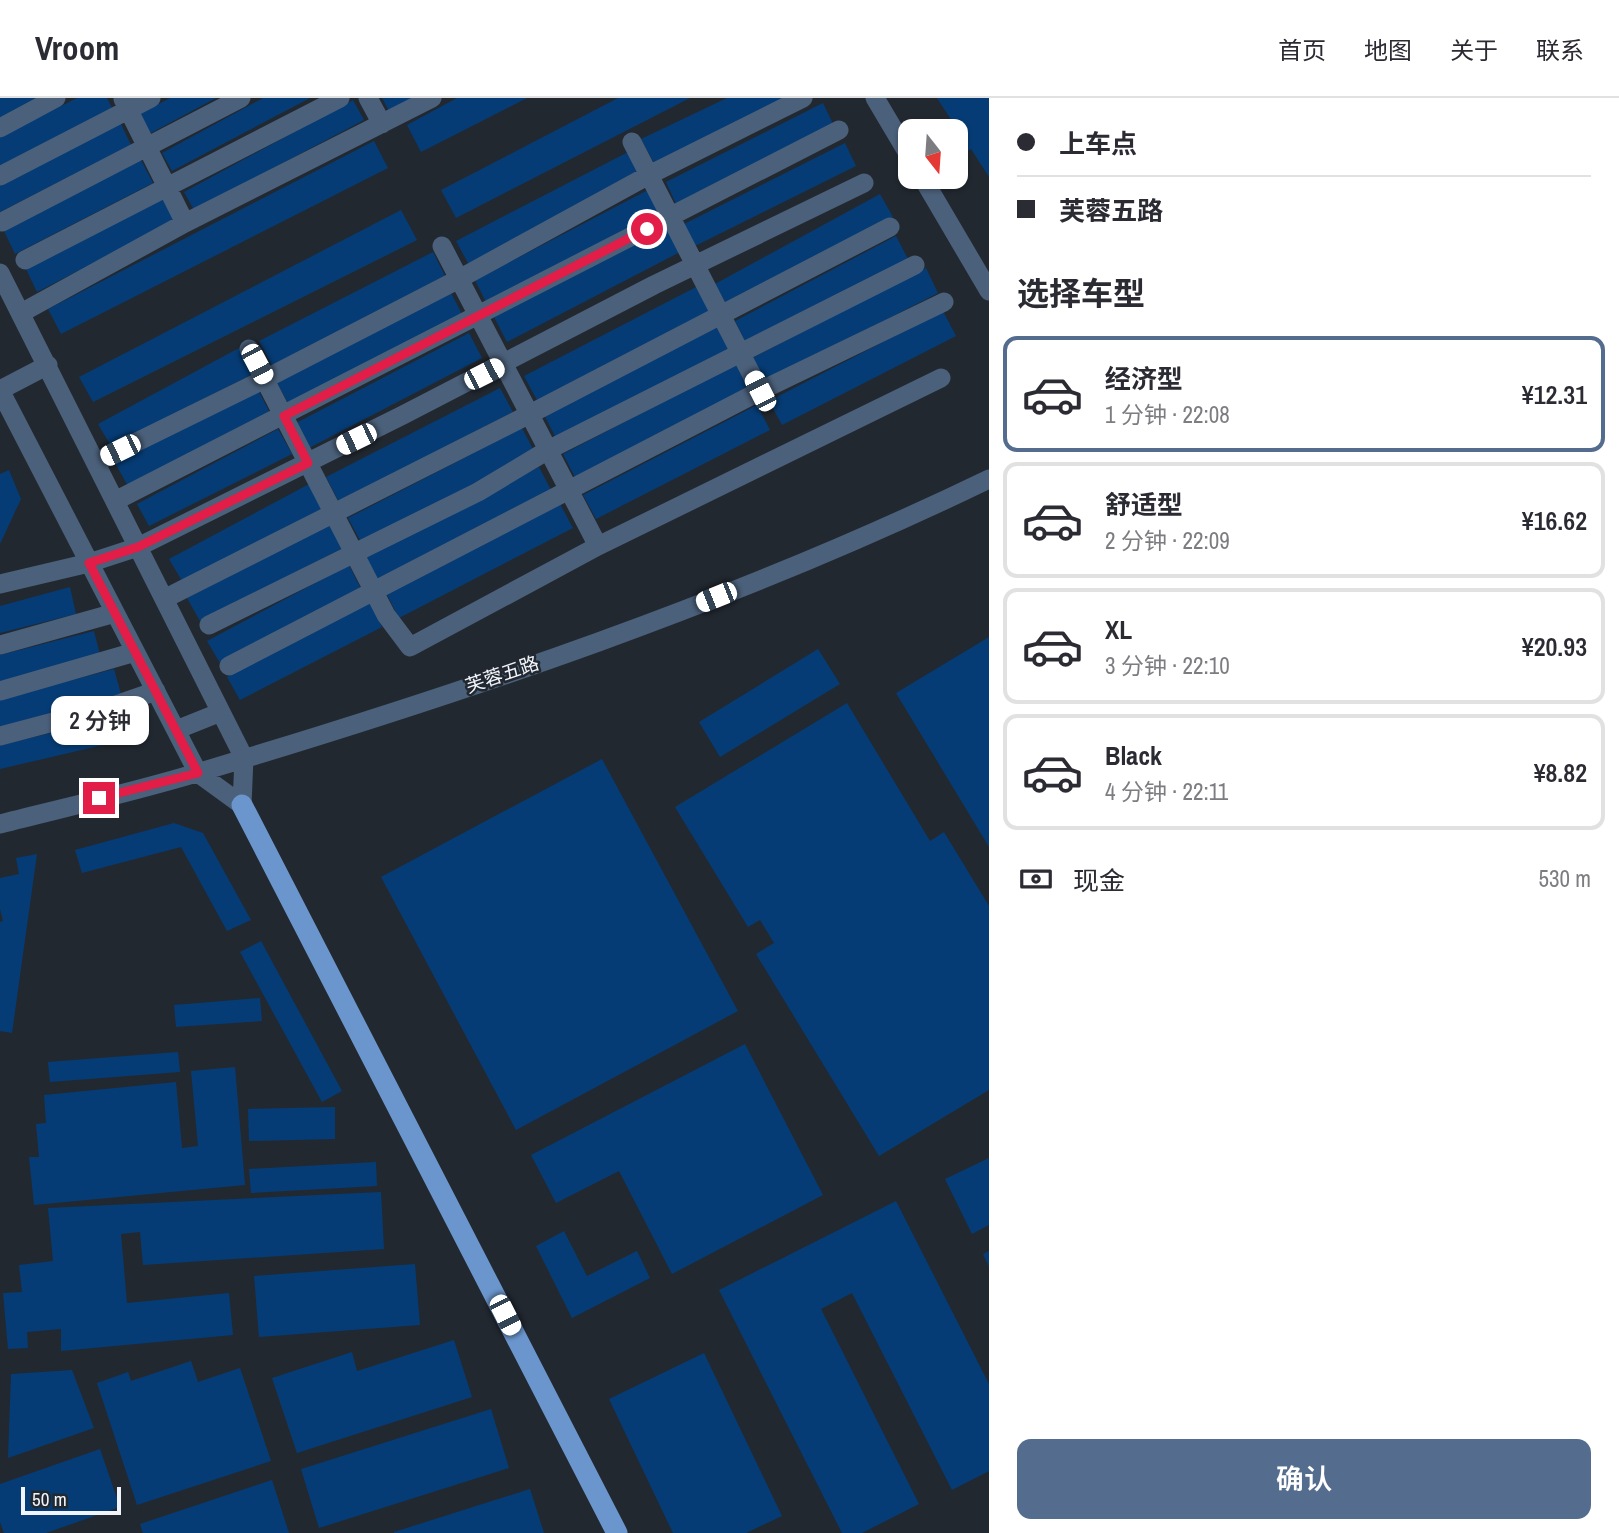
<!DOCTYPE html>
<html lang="zh">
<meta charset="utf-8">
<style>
body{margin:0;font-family:"Archivo Narrow","Noto Sans SC",sans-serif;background:#f2f2f3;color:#2b2b33;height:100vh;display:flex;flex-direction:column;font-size:26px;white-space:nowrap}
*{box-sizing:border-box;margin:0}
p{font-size:23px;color:#7c7c81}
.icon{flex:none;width:38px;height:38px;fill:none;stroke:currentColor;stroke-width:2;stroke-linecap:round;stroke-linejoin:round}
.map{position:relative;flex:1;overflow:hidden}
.details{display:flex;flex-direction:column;background:#fff;width:630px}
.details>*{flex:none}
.banner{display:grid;align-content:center;height:154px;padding:0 28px;background:#fff}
.needle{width:46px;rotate:163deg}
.controls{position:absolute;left:898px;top:21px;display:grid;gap:14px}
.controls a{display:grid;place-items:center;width:70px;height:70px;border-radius:14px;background:#fff;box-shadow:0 2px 5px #0004;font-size:35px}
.scale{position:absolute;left:21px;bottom:18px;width:100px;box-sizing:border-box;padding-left:7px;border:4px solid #f1f5fb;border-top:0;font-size:19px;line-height:24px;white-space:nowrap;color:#f1f5fb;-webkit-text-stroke:5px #222830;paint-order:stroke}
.end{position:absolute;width:32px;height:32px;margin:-16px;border:9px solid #e11d48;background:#fff;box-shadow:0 0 0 4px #fff}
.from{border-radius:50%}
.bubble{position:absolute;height:49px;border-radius:14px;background:#fff;box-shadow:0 2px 5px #0004;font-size:23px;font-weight:600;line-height:49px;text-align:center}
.car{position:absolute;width:21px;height:42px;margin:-21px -10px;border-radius:9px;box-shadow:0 0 5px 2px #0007;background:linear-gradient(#fff 24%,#345 0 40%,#fff 0 76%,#345 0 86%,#fff 0)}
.banner b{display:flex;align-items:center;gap:24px;height:66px;font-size:26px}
.banner b+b{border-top:2px solid #e1e1e2}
.banner i{width:18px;height:18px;background:#2b2b33}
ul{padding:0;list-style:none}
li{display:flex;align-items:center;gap:21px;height:116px;margin:0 14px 10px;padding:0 14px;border:4px solid #e1e1e2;border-radius:14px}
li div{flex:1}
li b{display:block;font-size:26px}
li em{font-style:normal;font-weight:600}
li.active{border-color:#546c8d}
li>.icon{width:63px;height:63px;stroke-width:1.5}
h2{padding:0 28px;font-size:32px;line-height:84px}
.pay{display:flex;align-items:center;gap:18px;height:77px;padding:0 28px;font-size:26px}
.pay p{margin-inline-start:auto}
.button{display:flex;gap:14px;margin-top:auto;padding:14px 28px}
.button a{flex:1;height:80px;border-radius:14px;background:#546c8d;color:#fff;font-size:28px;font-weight:600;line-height:80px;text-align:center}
header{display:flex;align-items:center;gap:42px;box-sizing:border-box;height:98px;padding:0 35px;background:#fff;border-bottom:2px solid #e1e1e2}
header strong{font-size:33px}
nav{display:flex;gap:38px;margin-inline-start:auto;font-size:24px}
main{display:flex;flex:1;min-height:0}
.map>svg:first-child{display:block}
.building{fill:#063c75}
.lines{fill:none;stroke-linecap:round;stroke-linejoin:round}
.minor{stroke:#4b607a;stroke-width:19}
.major{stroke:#6b96cd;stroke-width:21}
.route{stroke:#e11d48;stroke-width:9}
.labels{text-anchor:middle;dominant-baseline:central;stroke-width:5;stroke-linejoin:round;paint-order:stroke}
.street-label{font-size:19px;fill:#f1f5fb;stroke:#222830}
</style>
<header>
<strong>Vroom</strong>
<nav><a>首页</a><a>地图</a><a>关于</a><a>联系</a></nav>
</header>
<main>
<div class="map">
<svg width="989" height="1435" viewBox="0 0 989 1435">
<rect width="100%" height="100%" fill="#222830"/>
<path class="building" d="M0,0H38L0,20Z
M77,0H107L112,10L0,68V39Z
M170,0H216L149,36L138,17Z
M263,0H310L172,73L162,55Z
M382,0H414L389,13Z
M457,0H527L421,54L407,27Z
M618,0H690L456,120L441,92Z
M727,0H788L655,67L641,41Z
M937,0H989V79L971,51L956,60V33H934L952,23Z
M353,2L364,22L194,112L184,94Z
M823,5L834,28L676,106L666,84Z
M120,24L131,47L0,114V86Z
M374,43L388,70L61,236L48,211Z
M845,45L856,68L695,148L684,126Z
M630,53L642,77L469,167L456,143Z
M141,62L153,85L15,156L4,133Z
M648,92L661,117L487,206L475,182Z
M880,96L893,119L726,206L715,186Z
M163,101L175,123L37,194L26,171Z
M401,112L417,142L93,304L79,279Z
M668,130L680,154L507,244L494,219Z
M896,138L908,161L746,245L735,223Z
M433,154L445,178L272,268L259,243Z
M926,170L938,195L765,284L752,260Z
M698,188L710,213L537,302L524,278Z
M450,193L463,218L289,307L276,283Z
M943,213L956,238L782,327L769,303Z
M717,226L730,250L556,340L543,315Z
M469,235L482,260L309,350L296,325Z
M239,250L253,276L111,348L98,326Z
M736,266L749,291L576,381L563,356Z
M257,290L270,315L128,388L115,365Z
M500,290L513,314L339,404L326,379Z
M757,307L770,332L596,421L583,397Z
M522,330L535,355L361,444L348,420Z
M278,331L292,356L149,428L137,406Z
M539,369L552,394L379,483L366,459Z
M9,372L21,401L0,446V376Z
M311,385L325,411L182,483L169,461Z
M560,406L573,430L399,520L386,495Z
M329,425L343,450L200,523L187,500Z
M349,467L362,493L220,565L207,543Z
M70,489L76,516L0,535V508Z
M369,504L382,529L240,602L227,579Z
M94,533L100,557L0,584V557Z
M989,539V749L896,595Z
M818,551L840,586L720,659L699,624Z
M114,571L121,596L0,629V601Z
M847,605L930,743L944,734L989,808V992L879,1058L756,856L774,845L760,822L748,829L675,709Z
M115,620L120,643L0,671V647Z
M602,661L738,913L516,1032L381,779Z
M174,725L203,735L251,822L227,833L181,749L82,775L75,752Z
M37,756L12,935L0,933V824L3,823L0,811V780L19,776L16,760Z
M261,843L342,993L322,1004L240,854Z
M260,900L262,923L176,929L174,907Z
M745,946L823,1097L672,1176L619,1073L556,1105L531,1057Z
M178,954L180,974L50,984L48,964Z
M235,969L245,1087L34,1107L29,1059H39L36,1026L46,1025L44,997L176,984L182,1050L198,1048L191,973Z
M335,1009V1041L249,1043L248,1011Z
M989,1060V1127L972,1136L945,1081Z
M376,1064L377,1088L251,1095L249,1071Z
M381,1094L384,1151L143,1167L140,1134L121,1136L127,1205L229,1195L233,1237L61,1253V1231L27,1234L28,1250L8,1251L3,1195L22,1194L19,1167L53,1163L48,1110Z
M896,1103L989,1286V1373L952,1392L852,1195L821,1211L919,1406L862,1435H842L719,1192Z
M564,1133L587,1178L637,1153L650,1180L572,1220L536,1148Z
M989,1153V1169L983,1156Z
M415,1166L420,1227L259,1239L254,1178Z
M454,1242L472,1299L297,1355L272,1280L352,1254L357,1273Z
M704,1255L782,1418L746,1435H673L609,1301Z
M191,1263L198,1284L240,1270L271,1363L137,1407L97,1285L128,1274L131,1283Z
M72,1272L94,1330L8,1360L11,1276Z
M491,1311L509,1370L319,1430L301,1371Z
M100,1351L120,1409L46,1435H4L0,1424V1386Z
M272,1382L289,1435H143L140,1426Z
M530,1391L544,1435H394V1434Z"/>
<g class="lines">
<path class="minor" d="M368,0L382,26
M875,0L910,59
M123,1L185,125
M0,30L56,0
M632,44L760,293
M0,78L151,0
M922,79L989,193
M2,124L241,0
M442,148L598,448
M25,162L340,0
M0,175L244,660L242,707
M21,215L185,125L432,0
M249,251L386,517L410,549L598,448L941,280
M0,292L198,675L242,707
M0,292L48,267
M96,364L265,281L459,181L649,77L803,0
M115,403L839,32
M0,486L89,465L138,449L403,317L654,187L864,85
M164,501L530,316L890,129
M209,527L478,394L548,352L915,167
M0,547L115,515
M229,568L760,293L944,204
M0,593L135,554
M176,632L221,614
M0,638L110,609L156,593
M0,726C67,709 134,694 200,674C468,594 737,503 989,381"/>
<path class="major" d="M242,707L617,1435"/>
</g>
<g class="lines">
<path class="route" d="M99,700L198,675L89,465L138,449L308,365L284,318L647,131"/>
</g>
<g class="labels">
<g class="street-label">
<text transform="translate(502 576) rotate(-19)">芙蓉五路</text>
</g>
</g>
</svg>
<div class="controls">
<a><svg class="needle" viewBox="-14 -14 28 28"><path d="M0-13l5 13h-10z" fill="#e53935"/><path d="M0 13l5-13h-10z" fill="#7c7c81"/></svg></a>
</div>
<div class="scale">50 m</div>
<i class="end from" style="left:647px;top:131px"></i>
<i class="end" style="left:99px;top:700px"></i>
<div class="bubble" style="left:51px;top:598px;width:98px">2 分钟</div>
<i class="car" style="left:257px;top:266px;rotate:152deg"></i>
<i class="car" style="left:484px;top:276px;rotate:63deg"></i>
<i class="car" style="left:760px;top:293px;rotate:333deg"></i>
<i class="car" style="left:356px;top:341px;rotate:244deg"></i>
<i class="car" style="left:120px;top:352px;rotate:244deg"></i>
<i class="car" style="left:716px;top:499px;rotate:248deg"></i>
<i class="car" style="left:505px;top:1217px;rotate:153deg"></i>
</div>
<section class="details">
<div class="banner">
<b><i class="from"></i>上车点</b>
<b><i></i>芙蓉五路</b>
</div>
<h2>选择车型</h2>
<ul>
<li class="active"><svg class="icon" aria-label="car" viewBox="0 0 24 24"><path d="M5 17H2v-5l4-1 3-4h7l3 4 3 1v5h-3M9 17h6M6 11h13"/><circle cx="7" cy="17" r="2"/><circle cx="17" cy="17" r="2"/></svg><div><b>经济型</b><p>1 分钟 · 22:08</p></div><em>¥12.31</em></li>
<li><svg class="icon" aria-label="car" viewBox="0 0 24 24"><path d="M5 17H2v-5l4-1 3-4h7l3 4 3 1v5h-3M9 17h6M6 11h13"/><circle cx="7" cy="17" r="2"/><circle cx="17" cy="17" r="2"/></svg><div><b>舒适型</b><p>2 分钟 · 22:09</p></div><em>¥16.62</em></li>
<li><svg class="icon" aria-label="car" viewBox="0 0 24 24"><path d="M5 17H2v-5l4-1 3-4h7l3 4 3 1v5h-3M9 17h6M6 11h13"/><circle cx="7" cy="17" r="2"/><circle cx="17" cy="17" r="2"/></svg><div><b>XL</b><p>3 分钟 · 22:10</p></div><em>¥20.93</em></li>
<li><svg class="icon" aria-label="car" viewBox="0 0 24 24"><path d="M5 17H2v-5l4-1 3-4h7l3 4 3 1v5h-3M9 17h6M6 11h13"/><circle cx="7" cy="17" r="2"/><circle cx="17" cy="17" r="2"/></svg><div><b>Black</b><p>4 分钟 · 22:11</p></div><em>¥8.82</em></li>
</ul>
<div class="pay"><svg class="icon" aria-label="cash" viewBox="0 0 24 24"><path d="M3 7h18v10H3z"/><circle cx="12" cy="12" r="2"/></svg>现金<p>530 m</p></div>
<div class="button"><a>确认</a></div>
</section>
</main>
